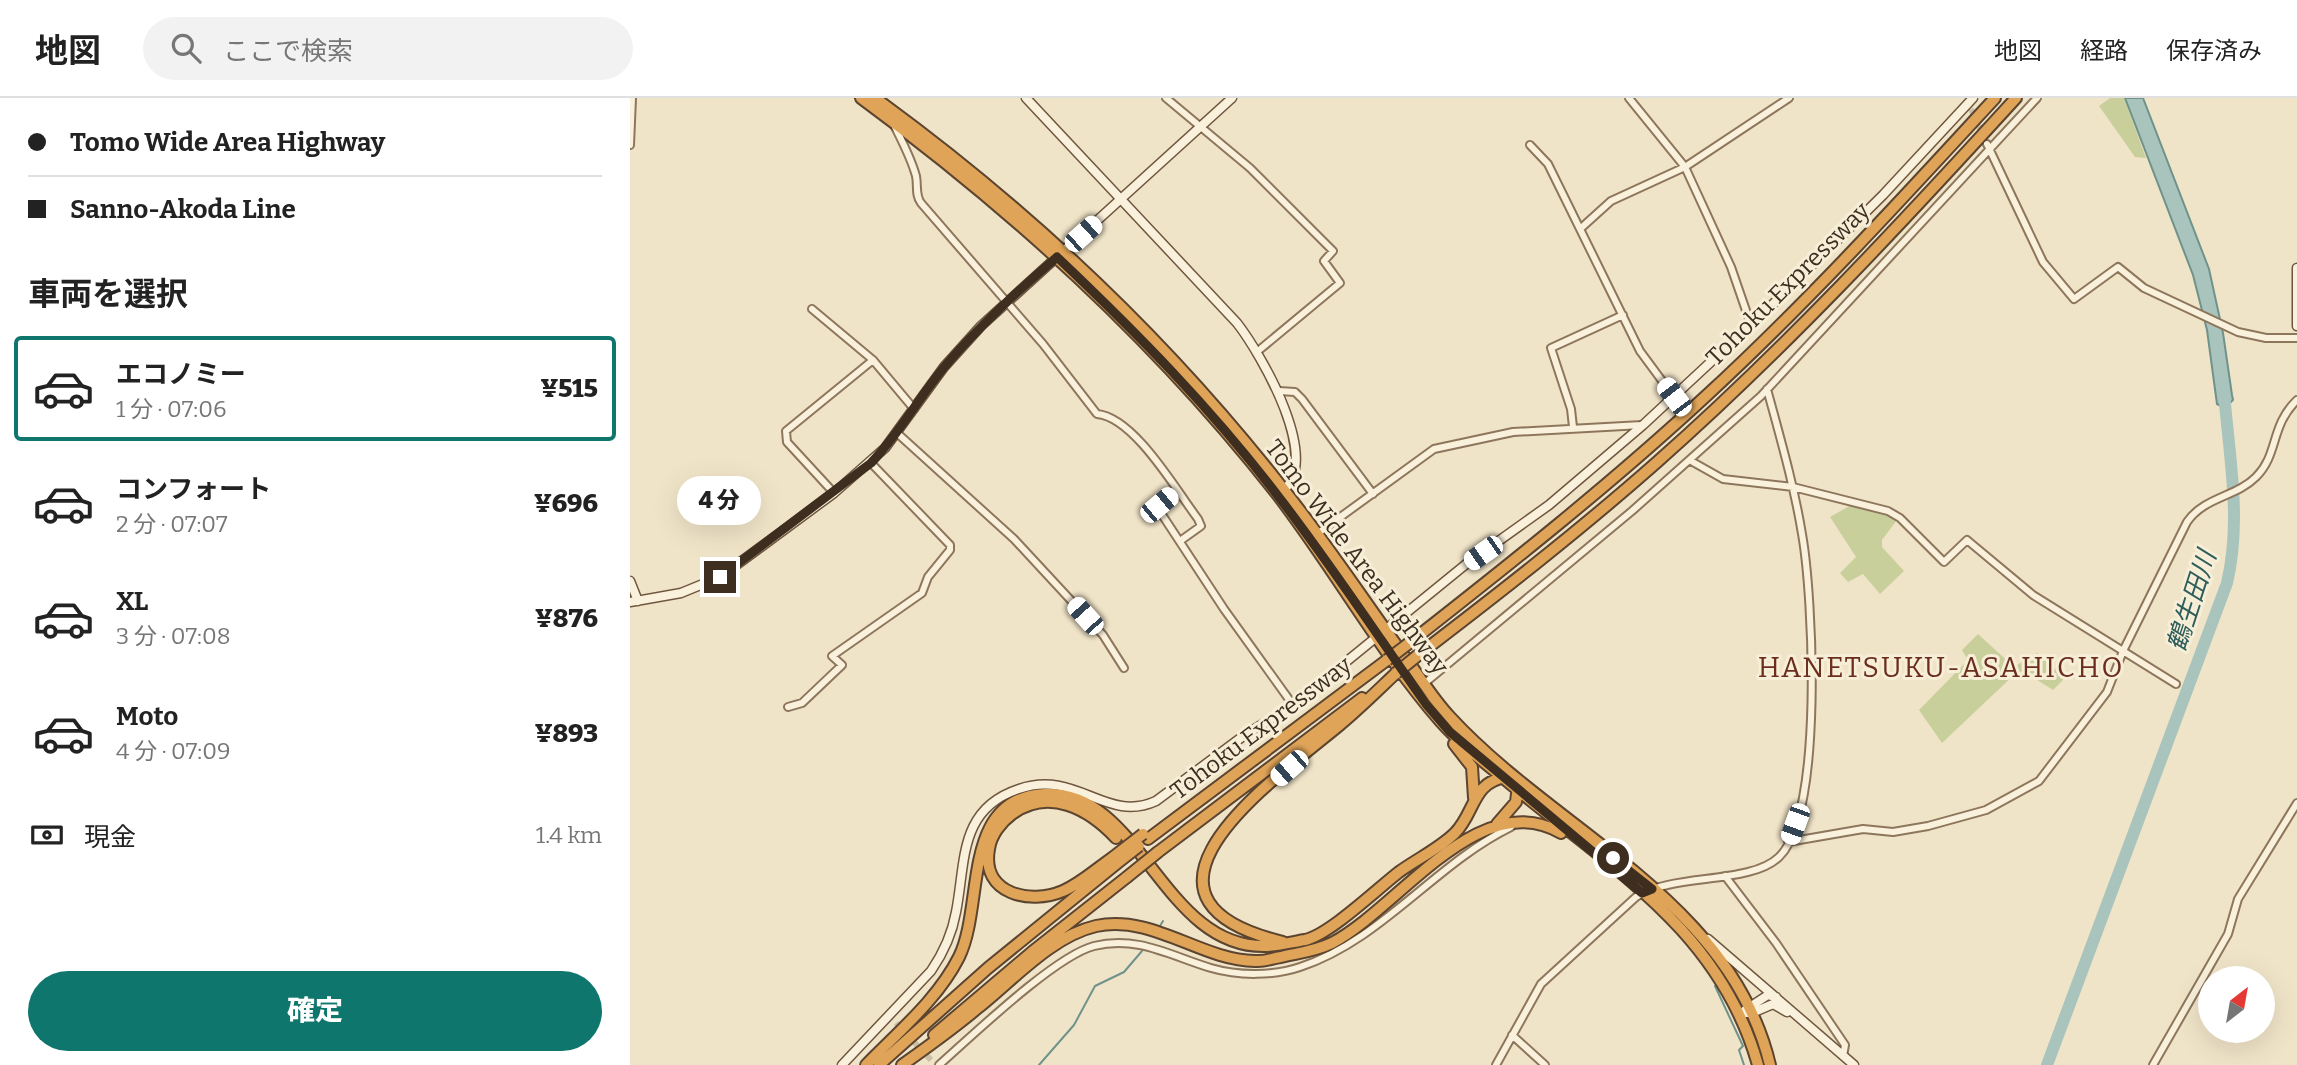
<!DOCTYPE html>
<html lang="ja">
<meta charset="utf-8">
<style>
body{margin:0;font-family:Bitter,"Noto Sans JP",serif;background:#f2f2f2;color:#222;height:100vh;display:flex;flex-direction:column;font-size:26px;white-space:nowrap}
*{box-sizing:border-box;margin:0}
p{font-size:23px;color:#767676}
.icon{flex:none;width:38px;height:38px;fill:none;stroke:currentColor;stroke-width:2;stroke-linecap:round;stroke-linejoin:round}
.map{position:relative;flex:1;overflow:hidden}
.sheet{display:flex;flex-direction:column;background:#fff;width:630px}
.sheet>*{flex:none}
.guide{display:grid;align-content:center;height:154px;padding:0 28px;background:#fff}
.needle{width:46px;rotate:31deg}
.buttons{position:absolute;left:1568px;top:868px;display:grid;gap:14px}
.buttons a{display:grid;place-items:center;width:77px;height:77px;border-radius:50%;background:#fff;box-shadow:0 7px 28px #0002;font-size:35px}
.end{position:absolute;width:32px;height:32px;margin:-16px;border:9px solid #3d2e20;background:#fff;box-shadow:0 0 0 4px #fff}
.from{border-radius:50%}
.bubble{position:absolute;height:49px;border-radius:24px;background:#fff;box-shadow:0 7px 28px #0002;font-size:23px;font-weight:800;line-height:49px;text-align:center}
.car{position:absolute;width:21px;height:42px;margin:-21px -10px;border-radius:9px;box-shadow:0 0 5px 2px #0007;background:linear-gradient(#fff 24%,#345 0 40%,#fff 0 76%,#345 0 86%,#fff 0)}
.guide b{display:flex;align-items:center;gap:24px;height:66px;font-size:26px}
.guide b+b{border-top:2px solid #e0e0e0}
.guide i{width:18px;height:18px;background:#222}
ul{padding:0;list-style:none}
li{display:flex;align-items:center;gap:21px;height:105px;margin:0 14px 10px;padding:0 14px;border:4px solid transparent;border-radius:7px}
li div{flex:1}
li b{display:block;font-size:26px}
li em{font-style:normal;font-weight:800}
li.active{border-color:#0f766e}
li>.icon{width:63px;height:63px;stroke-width:1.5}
h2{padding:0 28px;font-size:32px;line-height:84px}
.pay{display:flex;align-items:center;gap:18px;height:77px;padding:0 28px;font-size:26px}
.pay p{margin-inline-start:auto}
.cta{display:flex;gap:14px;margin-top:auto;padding:14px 28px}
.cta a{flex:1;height:80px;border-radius:42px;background:#0f766e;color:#fff;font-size:28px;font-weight:800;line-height:80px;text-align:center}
header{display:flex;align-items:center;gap:42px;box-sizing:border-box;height:98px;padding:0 35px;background:#fff;border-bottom:2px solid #e0e0e0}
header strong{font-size:33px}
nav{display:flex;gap:38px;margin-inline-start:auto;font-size:24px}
.search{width:490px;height:63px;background:#f2f2f2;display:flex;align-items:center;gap:18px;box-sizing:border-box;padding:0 24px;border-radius:38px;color:#767676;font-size:26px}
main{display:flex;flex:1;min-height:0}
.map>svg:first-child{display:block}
.green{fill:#c9cf9b}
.water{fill:#a9c4bc;stroke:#6f938a;stroke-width:2}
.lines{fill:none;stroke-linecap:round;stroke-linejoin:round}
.stream{stroke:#6f938a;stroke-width:2}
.river{stroke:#a9c4bc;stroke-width:12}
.street-tunnel{stroke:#ccc0a6;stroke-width:6;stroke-dasharray:6 3;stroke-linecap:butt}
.street-casing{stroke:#8d765c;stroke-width:10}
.secondary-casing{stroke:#6f573f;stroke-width:11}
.highway-casing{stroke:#5b4430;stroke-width:14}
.street{stroke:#faf1dc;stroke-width:6}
.secondary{stroke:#faf1dc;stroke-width:8}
.highway{stroke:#e0a458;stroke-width:10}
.highway-bridge-casing{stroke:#5b4430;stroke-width:14;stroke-linecap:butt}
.highway-bridge{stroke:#e0a458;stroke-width:10}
.route{stroke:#3d2e20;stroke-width:9}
.labels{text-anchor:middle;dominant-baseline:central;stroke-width:6;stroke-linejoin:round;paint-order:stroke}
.street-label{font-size:24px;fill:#3d2e20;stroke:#f7eed8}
.water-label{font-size:26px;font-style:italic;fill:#2f5d5a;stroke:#f7eed8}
.quarter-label{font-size:28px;letter-spacing:2px;fill:#6b2e1e;stroke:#f7eed8}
</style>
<header>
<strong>地図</strong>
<div class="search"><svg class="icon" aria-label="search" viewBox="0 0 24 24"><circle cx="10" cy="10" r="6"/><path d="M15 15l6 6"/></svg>ここで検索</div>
<nav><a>地図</a><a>経路</a><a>保存済み</a></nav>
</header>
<main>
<section class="sheet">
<div class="guide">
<b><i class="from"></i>Tomo Wide Area Highway</b>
<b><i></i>Sanno-Akoda Line</b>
</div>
<h2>車両を選択</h2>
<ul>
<li class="active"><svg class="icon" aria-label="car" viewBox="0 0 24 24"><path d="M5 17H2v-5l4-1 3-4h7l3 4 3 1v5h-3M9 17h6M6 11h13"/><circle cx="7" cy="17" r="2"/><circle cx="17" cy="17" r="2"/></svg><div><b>エコノミー</b><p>1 分 · 07:06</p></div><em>¥515</em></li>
<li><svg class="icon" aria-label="car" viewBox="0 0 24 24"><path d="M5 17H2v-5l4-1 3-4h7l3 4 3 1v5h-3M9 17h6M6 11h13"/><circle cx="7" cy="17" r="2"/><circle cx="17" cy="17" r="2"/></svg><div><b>コンフォート</b><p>2 分 · 07:07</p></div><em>¥696</em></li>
<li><svg class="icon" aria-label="car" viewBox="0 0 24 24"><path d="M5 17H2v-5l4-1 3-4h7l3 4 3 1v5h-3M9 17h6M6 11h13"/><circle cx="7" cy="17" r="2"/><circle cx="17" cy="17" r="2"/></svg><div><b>XL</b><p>3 分 · 07:08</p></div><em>¥876</em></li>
<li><svg class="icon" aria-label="car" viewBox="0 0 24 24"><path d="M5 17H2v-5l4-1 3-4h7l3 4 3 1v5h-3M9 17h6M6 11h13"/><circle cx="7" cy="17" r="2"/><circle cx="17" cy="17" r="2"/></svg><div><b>Moto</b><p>4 分 · 07:09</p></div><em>¥893</em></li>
</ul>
<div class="pay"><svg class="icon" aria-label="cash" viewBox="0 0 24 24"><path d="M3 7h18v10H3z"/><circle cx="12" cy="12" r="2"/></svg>現金<p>1.4 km</p></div>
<div class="cta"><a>確定</a></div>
</section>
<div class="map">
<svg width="1667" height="967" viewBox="0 0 1667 967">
<rect width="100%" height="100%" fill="#f0e4c8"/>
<path class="green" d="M1480,0H1494L1516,60L1505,59L1469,8Z
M1221,407L1257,415L1267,422L1252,442V449L1274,473L1250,496L1233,476L1218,484L1210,475L1226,459L1200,419Z
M1348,536L1384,569L1407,555L1435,580L1423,592L1393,573L1385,576L1312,645L1289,612L1338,562L1332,552Z"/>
<path class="water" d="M1495,0H1513L1579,171L1593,235L1602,297L1603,302L1595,310L1587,306L1577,232L1563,177Z"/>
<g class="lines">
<path class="stream" d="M530,828L533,823
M1085,888L1113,948L1109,952L1114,967
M409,967L444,927L465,888L494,874L512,853"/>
<path class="river" d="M1417,967L1597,485C1612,422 1599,358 1594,294"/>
<path class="street-tunnel" d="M1341,11L1357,46
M266,925L301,962"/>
<defs>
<path id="street" d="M536,0L620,70L703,153L694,163L710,185L628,253
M999,0L1055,69L1101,169L1121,227
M265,29C273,45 281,60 286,78C288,88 285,97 291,105L413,246L467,316C504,319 546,392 568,421L571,428L550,443
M1357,46L1413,164L1444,201L1488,169L1514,190L1608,234L1636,240H1667
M0,47L2,0
M900,47L918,66L1010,253L1044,299
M950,131L981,103L1055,69L1159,0
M182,211L243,262L284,311
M649,293L665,294L672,301L743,396
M943,329L941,311L921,250L993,217
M267,335L384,441L473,537L494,570
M1061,363L1093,381L1163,389L1258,413L1270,420L1314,464L1337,442L1403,497L1546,586
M546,393L527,409L594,511L663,607
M204,395L157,344L156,333L243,262
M687,436L804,351L883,334L1012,327
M795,585L1002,413L1131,298L1407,0
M158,609L172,605L212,567L202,558L292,495L298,479L320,452V447L241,365
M1158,744L1233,731L1263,734L1298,728L1356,712L1409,683L1477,594L1493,553L1557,424C1574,399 1606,399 1626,379C1649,356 1640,328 1667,302
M1095,778L1146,845L1215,947L1213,958
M882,937L915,967
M309,967C342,938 425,858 464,848C507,837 541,858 581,870C608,878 644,878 670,869C752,842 805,766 881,729
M866,967L911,886L1006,799C1042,775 1120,787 1149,759C1194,716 1183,498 1172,436C1164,387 1150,339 1137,291
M1523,967L1598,836L1608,801L1667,705"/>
<path id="secondary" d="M396,0L607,225C631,256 695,365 650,395
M1667,170V228
M0,483L8,503
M0,504L51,495L90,479L204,395L255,350L314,269L351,228L602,0
M1078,841L1224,967
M1115,912L1138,897L1146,899
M1110,915H1122L1143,906L1157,914
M212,967L301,873C314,854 322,837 326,814C336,764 328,711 389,691C447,671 476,726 526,703L612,639L663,607L835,467L919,407L1013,327L1142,207L1253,97L1343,0"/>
<path id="highway" d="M231,0C386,114 528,244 647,396C704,470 750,554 811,624C829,644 850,661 871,678C974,766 1089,828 1128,967
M245,0C399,112 537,242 654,392C696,445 733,501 772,555C788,576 802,600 820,619C927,735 1101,802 1140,967
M778,546C880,466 981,386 1076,298C1178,204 1271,102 1365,0
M787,558C868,496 949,433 1026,365C1154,252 1271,126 1386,0
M824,646L842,669L844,700
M867,726L886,704L888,687
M518,741L757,562
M528,754L732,600
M482,760C466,771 451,785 433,793C400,807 351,796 359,751C361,737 371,724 382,716C419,689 459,711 486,740
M653,844C475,801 639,685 706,630C727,613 746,594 766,575
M304,937L402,854L497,779
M236,967C268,934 308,901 329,859C355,806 330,700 415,696C511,691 533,853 638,848C650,847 663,844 675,842C699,837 747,791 769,774C787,761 810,750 825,735C845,715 842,684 876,679
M249,967L358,870L486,766
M272,967C299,948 324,930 349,909C383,882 422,838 466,828C523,816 570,862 625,863C635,864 642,860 651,859C668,855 686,853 702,845C769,810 849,687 931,735"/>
</defs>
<use href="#street" class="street-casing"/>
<use href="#secondary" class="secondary-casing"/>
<use href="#highway" class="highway-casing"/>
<use href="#street" class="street"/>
<use href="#secondary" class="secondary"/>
<use href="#highway" class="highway"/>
<defs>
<path id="highway-bridge" d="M757,562L778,546
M766,575L787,558
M482,760L513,736
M486,766L509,748
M497,779L528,754"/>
</defs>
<use href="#highway-bridge" class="highway-bridge-casing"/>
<use href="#highway-bridge" class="highway-bridge"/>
</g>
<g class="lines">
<path class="route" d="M90,479L241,365C270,335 289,299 316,267C350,227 388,193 427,159C506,234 582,311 648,398C700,465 747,537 796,606L820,634L1012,795L1022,791L983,760"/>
</g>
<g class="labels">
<g class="street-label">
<text transform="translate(1158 186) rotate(-45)">Tohoku Expressway</text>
<text transform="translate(727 459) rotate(53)">Tomo Wide Area Highway</text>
<text transform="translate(631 630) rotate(-37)">Tohoku Expressway</text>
</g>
<g class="water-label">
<text transform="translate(1562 503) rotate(-72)">鶴生田川</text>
</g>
<g class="quarter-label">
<text x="1311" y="569">HANETSUKU-ASAHICHO</text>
</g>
</g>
</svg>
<div class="buttons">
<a><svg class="needle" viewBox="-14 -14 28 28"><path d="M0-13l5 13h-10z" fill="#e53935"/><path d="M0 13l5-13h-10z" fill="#767676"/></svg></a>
</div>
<i class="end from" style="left:983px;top:760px"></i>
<i class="end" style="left:90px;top:479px"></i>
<div class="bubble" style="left:47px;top:378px;width:84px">4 分</div>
<i class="car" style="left:453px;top:136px;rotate:48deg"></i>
<i class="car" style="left:1044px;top:299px;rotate:323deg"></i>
<i class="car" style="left:529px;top:407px;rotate:50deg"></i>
<i class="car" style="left:853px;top:455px;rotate:235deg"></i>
<i class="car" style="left:455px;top:518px;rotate:318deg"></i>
<i class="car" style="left:659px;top:670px;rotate:229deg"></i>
<i class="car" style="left:1165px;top:726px;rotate:200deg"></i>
</div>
</main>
